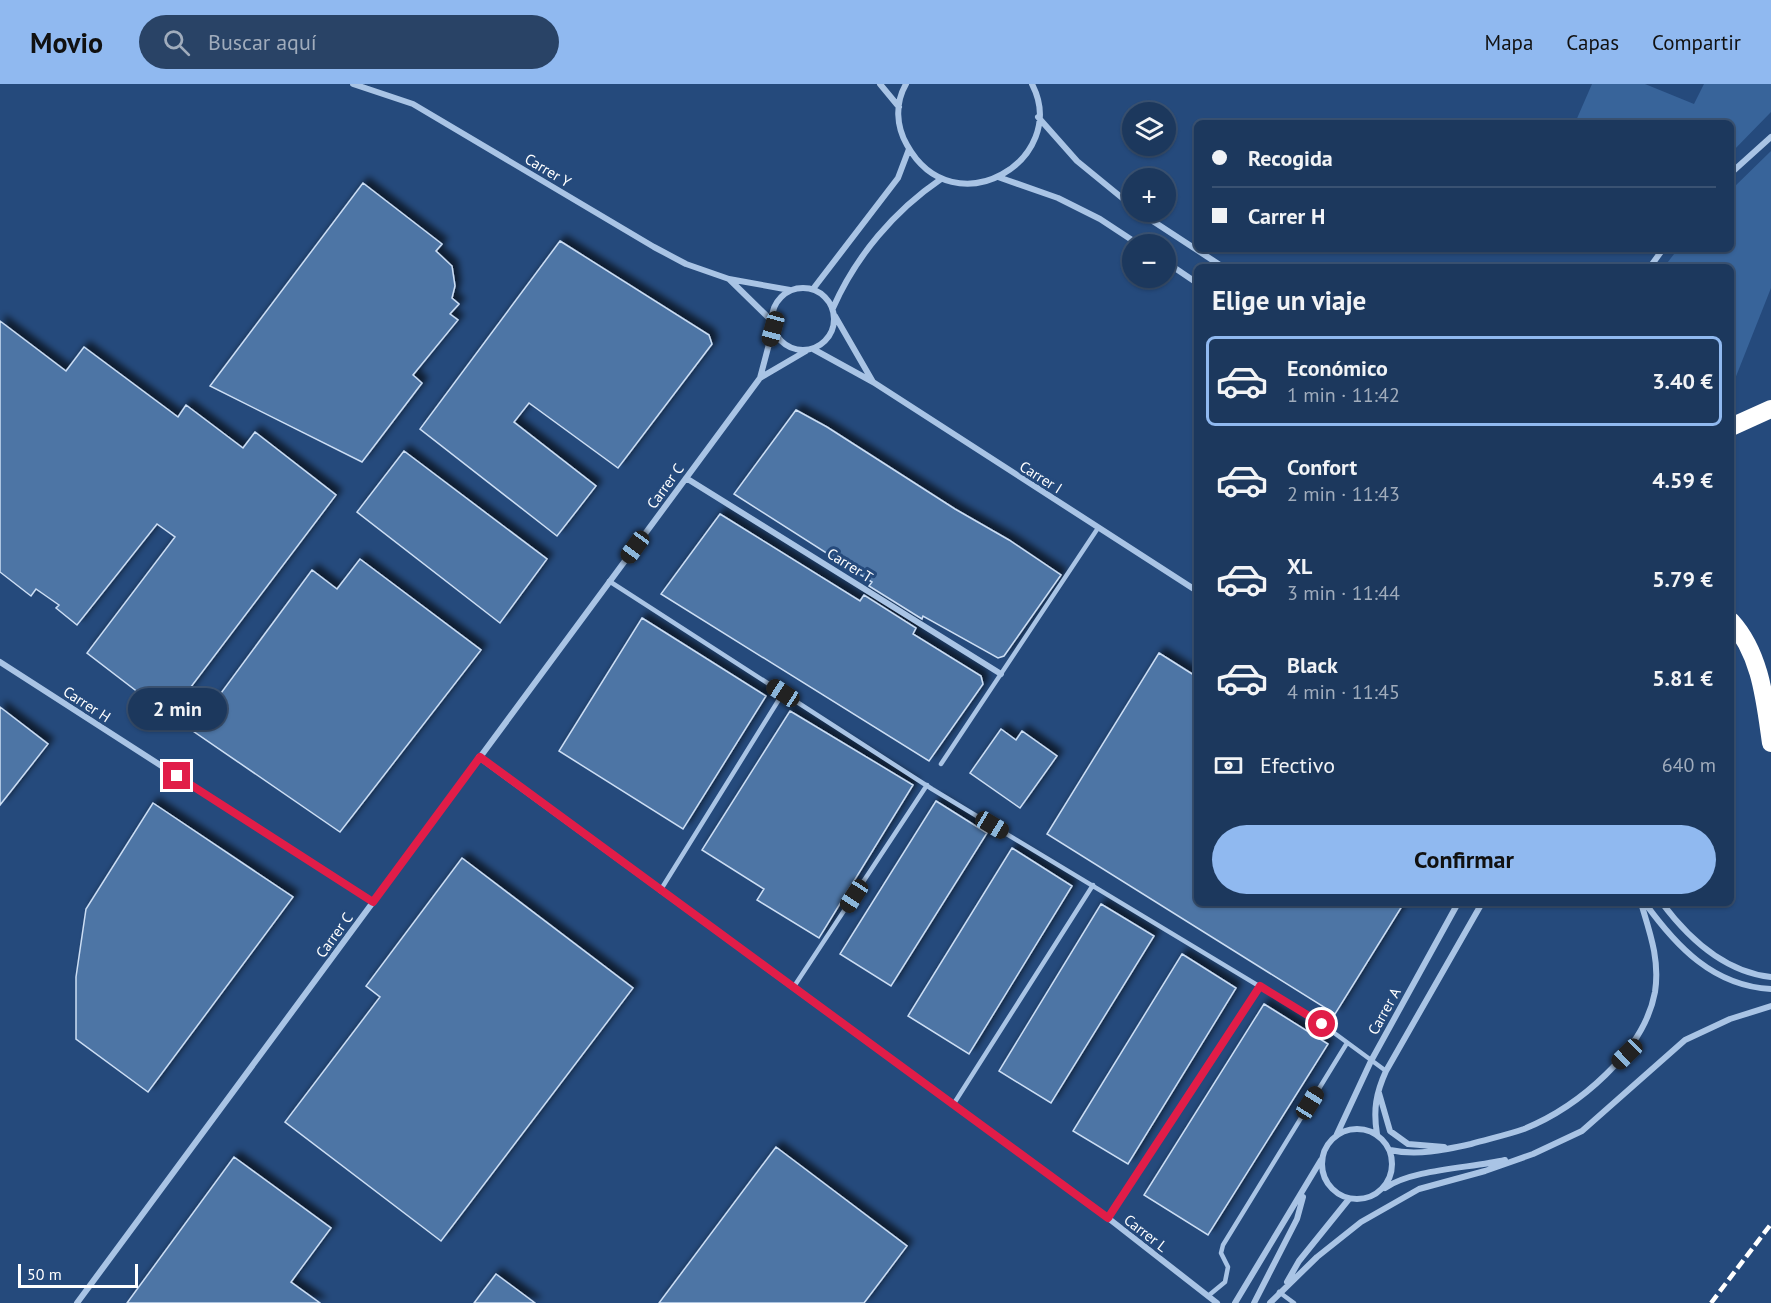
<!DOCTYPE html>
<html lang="es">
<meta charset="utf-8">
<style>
body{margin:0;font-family:"PT Sans",sans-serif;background:#294366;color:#f1f3f6;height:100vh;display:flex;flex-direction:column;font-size:22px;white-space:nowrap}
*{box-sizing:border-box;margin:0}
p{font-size:20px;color:#a0acbc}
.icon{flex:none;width:33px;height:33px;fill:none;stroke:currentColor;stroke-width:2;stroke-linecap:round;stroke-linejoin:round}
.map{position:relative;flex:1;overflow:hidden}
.sheet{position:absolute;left:1194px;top:180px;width:540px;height:642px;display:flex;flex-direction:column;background:#1c385d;border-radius:9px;box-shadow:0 2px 4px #0004,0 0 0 2px #3a5272}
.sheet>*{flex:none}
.hud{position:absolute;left:1194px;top:36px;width:540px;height:132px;border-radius:9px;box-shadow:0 2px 4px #0004,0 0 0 2px #3a5272;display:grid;align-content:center;height:132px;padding:0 18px;background:#1c385d}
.tools{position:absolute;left:1122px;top:18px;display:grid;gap:12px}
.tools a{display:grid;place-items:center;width:54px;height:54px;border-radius:50%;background:#1c385d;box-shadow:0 2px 4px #0004,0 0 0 2px #3a5272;font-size:30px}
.scale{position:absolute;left:18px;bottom:15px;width:120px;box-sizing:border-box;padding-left:6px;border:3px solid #fff;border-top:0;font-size:16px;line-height:21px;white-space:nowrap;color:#fff;-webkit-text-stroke:4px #254a7c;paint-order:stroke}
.end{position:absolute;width:27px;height:27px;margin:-14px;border:8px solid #e11d48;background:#fff;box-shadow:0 0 0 3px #fff}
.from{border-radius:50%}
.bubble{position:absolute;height:42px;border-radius:21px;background:#1c385d;box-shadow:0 2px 4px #0004,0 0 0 2px #3a5272;font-size:20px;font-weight:700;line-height:42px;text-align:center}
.car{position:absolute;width:18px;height:36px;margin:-18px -9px;border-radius:8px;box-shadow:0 0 4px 2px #0007;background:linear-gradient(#222 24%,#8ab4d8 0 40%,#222 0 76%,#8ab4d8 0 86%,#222 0)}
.hud b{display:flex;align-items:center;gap:21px;height:57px;font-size:22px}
.hud b+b{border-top:2px solid #3a5272}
.hud i{width:15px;height:15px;background:#f1f3f6}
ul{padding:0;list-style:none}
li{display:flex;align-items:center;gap:18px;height:90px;margin:0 12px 9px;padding:0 6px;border:3px solid transparent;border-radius:9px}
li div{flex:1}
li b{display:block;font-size:22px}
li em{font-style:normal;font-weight:700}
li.selected{border-color:#90b9f0}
li>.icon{width:54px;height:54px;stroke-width:1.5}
h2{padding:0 18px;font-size:27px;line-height:72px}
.pay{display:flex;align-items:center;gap:15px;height:66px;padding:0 18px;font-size:22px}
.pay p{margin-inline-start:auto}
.action{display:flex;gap:12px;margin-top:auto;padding:12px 18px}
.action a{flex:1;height:69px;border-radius:36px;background:#90b9f0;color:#111;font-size:24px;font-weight:700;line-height:69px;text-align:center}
header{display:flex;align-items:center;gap:36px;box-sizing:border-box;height:84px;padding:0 30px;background:#90b9f0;color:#111}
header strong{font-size:28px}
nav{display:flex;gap:33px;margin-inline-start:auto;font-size:21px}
.search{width:420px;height:54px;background:#294366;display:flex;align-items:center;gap:15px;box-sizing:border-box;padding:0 21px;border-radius:33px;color:#a0acbc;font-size:22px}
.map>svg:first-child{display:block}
.green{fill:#38649a}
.building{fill:#4d74a5;stroke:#ccdef4;stroke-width:1.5;filter:url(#shadow)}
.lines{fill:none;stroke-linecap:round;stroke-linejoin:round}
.lane{stroke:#a9c4e5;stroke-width:4.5}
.street{stroke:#a9c4e5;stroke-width:6}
.highway{stroke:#fff;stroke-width:18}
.rail{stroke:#fff;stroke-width:4.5;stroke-dasharray:10 4.5;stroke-linecap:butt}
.route{stroke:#e11d48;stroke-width:8}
.labels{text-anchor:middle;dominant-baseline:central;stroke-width:6;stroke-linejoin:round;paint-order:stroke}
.street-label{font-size:15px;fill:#fff;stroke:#254a7c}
</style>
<header>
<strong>Movio</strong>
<div class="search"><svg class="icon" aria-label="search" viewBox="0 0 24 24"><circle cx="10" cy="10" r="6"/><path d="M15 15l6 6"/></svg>Buscar aquí</div>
<nav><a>Mapa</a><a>Capas</a><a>Compartir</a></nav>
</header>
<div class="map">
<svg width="1771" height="1219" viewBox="0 0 1771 1219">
<defs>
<filter id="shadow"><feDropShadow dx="5.5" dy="-5.5" stdDeviation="3" flood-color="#0009"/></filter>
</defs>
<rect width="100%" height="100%" fill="#254a7c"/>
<path class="green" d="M1592,0H1645L1694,20L1704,0H1771V28L1731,69V39H1575Z
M1771,67V204L1731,305V183H1664L1678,165H1731V106Z"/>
<path class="building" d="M363,99L442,160L436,167L452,182L455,202L452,214L459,220L450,230L458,236L413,291L422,299L362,378L210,302Z
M560,157L709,251L712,260L618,384L529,319L514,338L596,402L557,452L420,345Z
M0,237L66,287L84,263L178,333L186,321L243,364L255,348L336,411L169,632L87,569L175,453L157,440L77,541L56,524L59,521L36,505L31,512L0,488Z
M796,326L827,343L955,425L1009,456L1061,491L1004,572L998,574L923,532L922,535L869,502L872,498L734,410Z
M404,367L547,475L500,539L357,428Z
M720,430L860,517L864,511L916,544L913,550L981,592L983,600L929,677L661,510Z
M360,475L481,566L340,748L193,647L312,486L337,505Z
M642,534L766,612L683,745L559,667Z
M1159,569L1197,593V819H1404L1335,930L1047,750Z
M0,623L48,660L0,721Z
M790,627L913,701L819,854L757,816L764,805L702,766Z
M1001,645L1016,656L1022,647L1057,672L1020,724L970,689Z
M936,717L987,749L891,902L840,870Z
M153,719L293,813L148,1008L76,955V893L86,825Z
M1012,764L1072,802L969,970L908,932Z
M462,774L633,904L441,1157L285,1038L380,913L366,902Z
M1101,820L1154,852L1051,1019L999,987Z
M1182,870L1236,904L1128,1080L1073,1047Z
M1264,920L1328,960L1208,1151L1144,1111Z
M776,1063L907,1162L864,1219H659Z
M234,1073L331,1144L291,1198L320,1219H127Z
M496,1190L535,1219H474Z"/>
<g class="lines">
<path class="lane" d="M609,497L932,705L1322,940L1386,987
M941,680L1098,444
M660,807L783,609
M793,904L927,701
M953,1021L1093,801
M1108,1134L1260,902
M1279,1208L1294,1219
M1208,1212L1225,1198L1228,1183L1221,1169L1223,1161L1347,959"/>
<path class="street" d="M353,0L413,20L654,163L686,180L729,195
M880,0L899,23
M906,0C895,19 896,42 907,61C954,146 1071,75 1032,0
M1038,33L1077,77L1132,122
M1731,89L1771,53
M998,93L1058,114L1100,135L1138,160
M1139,128L1223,183
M1166,178L1197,199
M1650,183L1663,165
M772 235a31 31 0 1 1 62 0a31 31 0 1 1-62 0Z
M813,205L898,94L909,65
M833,224C856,172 894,127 941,95
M772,237L729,195L790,206
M773,245L760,294L806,267
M813,265L873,298L835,232
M873,298L1197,507
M686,394L1001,590
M0,578L373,818
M479,673L1108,1134L1217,1219
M1645,819C1676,862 1713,902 1771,905
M1662,819C1689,855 1724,888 1771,893
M1379,1009L1390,1047L1408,1060L1444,1063
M1322 1080a35 35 0 1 1 70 0a35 35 0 1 1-70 0Z
M1337,1050L1371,977L1458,819
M1377,1050C1373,1026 1376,1009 1386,987L1482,819
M1390,1066C1417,1072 1444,1066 1471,1060C1488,1055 1507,1051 1524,1045C1578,1023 1644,968 1655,908C1660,876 1650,849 1641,819
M1385,1104C1412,1085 1472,1084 1505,1076
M1287,1198L1299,1177L1349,1115
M77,1219L760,294
M1235,1219L1321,1076
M1254,1219L1297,1135L1303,1113
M1270,1219L1317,1173L1361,1138L1419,1105L1485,1087L1533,1070L1582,1047L1685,956L1730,935L1771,922"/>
<path class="highway" d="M1731,343L1771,325
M1731,537C1761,570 1765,617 1771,659"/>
<path class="rail" d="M1711,1219L1771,1140"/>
</g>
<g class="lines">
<path class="route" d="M177,692L373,818L480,673L1108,1134L1260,902L1322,940"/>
</g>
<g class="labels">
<g class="street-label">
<text transform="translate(548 86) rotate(31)">Carrer Y</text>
<text transform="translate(1041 393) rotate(32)">Carrer I</text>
<text transform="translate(665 402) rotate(-54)">Carrer C</text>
<text transform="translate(850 481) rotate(32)">Carrer T</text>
<text transform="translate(87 620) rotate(33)">Carrer H</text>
<text transform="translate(334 851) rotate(-54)">Carrer C</text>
<text transform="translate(1384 927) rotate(-61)">Carrer A</text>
<text transform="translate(1146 1149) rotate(38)">Carrer L</text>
</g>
</g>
</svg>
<div class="tools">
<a><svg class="icon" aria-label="layers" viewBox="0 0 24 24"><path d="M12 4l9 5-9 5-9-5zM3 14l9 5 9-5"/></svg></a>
<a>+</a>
<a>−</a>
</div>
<div class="scale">50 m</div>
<i class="end from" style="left:1322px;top:940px"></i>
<i class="end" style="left:177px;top:692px"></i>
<div class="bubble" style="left:128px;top:604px;width:99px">2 min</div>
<i class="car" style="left:773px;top:245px;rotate:195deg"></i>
<i class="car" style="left:635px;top:463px;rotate:216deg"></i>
<i class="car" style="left:783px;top:609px;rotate:303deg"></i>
<i class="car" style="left:992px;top:741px;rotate:121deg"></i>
<i class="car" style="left:854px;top:812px;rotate:213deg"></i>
<i class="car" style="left:1627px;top:970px;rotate:226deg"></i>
<i class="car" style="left:1310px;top:1019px;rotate:32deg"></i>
<div class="hud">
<b><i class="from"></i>Recogida</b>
<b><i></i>Carrer H</b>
</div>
<section class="sheet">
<h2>Elige un viaje</h2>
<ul>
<li class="selected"><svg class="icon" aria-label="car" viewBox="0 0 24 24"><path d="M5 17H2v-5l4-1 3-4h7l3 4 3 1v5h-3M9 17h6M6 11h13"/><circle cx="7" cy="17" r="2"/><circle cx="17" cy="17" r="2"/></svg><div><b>Económico</b><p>1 min · 11:42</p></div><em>3.40 €</em></li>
<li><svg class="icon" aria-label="car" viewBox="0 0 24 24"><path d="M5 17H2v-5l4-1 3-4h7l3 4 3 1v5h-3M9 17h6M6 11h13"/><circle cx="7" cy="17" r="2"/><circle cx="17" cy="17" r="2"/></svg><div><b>Confort</b><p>2 min · 11:43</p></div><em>4.59 €</em></li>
<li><svg class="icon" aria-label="car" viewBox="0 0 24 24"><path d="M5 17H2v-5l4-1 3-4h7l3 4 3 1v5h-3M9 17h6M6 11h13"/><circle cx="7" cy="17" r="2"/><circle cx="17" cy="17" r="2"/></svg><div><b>XL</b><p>3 min · 11:44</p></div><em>5.79 €</em></li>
<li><svg class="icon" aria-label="car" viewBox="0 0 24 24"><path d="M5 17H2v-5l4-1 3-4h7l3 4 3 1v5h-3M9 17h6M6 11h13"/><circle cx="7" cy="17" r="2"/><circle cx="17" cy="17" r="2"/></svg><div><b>Black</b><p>4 min · 11:45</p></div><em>5.81 €</em></li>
</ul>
<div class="pay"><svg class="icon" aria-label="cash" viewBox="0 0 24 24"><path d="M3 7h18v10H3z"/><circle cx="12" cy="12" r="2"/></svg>Efectivo<p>640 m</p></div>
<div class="action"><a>Confirmar</a></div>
</section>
</div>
